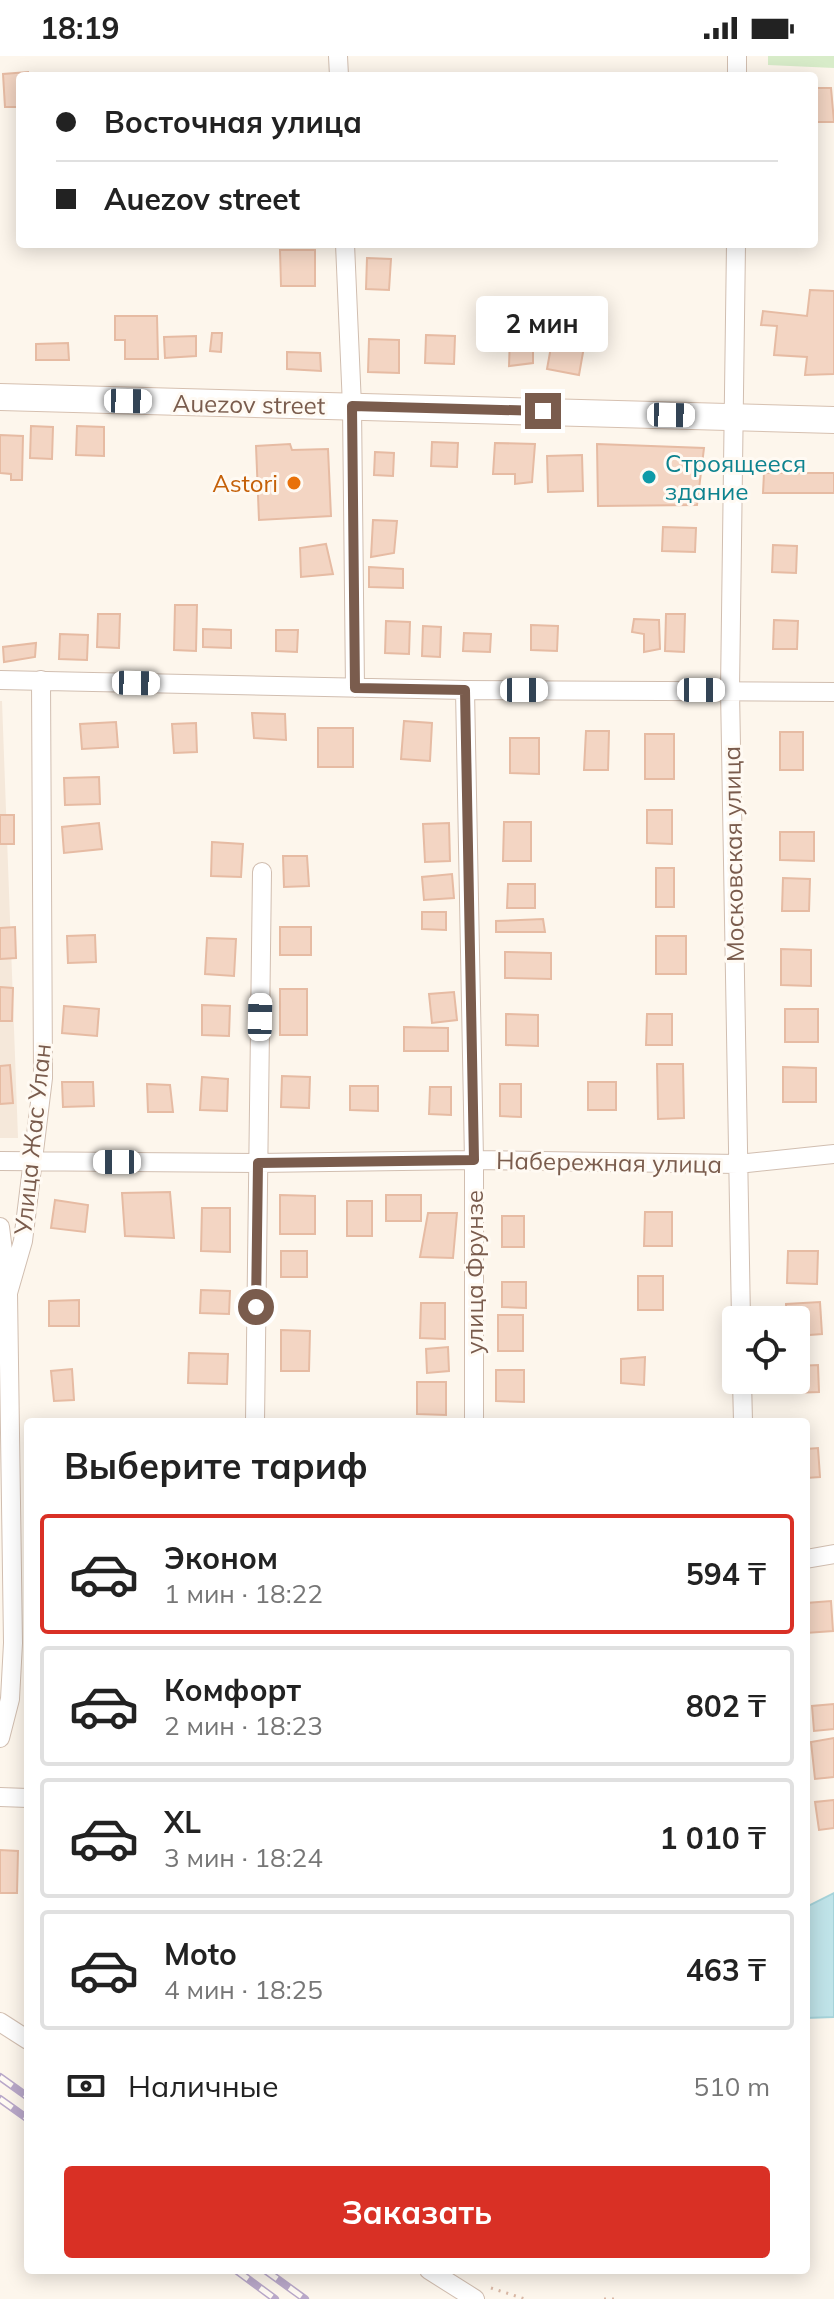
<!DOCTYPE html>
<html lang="ru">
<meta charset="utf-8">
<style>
body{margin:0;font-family:Mulish,sans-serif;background:#f6f6f6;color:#222;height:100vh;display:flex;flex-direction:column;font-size:30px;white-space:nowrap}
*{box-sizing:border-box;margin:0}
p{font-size:26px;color:#767676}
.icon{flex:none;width:44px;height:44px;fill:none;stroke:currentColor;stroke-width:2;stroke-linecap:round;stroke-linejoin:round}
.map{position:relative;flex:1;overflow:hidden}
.details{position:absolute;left:24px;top:1362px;width:786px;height:856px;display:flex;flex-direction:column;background:#fff;border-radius:8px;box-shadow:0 4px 20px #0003}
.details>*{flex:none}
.guide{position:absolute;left:16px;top:16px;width:802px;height:176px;border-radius:8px;box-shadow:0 4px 20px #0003;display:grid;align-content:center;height:176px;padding:0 40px;background:#fff}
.controls{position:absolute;left:722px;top:1250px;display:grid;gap:16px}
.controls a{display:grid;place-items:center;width:88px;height:88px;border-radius:8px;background:#fff;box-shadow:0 4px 20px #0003;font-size:40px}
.end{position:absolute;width:36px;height:36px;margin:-18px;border:10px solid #7a5c4d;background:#fff;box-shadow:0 0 0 4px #fff}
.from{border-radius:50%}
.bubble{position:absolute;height:56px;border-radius:8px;background:#fff;box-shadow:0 4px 20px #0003;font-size:26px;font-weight:700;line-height:56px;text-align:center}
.car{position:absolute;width:24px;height:48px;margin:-24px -12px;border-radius:10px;box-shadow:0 0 6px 2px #0007;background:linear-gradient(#fff 24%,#345 0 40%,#fff 0 76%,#345 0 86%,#fff 0)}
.guide b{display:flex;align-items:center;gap:28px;height:76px;font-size:30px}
.guide b+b{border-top:2px solid #e0e0e0}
.guide i{width:20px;height:20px;background:#222}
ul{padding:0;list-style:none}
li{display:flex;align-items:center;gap:24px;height:120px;margin:0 16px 12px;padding:0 24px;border:4px solid #e0e0e0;border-radius:8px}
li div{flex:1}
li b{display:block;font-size:30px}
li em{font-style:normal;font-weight:700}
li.on{border-color:#d93025}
li>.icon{width:72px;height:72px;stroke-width:1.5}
h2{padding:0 40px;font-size:36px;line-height:96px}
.pay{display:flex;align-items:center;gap:20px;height:88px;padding:0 40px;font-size:30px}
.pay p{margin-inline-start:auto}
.button{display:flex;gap:16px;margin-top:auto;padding:16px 40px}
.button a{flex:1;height:92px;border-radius:8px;background:#d93025;color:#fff;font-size:32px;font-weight:700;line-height:92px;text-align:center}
.status{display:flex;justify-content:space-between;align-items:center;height:56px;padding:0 40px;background:#fff;direction:ltr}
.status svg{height:22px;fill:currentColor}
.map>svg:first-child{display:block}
.residential{fill:#f5e8da}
.green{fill:#d8ecc9}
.water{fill:#bfe3e8;stroke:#a5d3da;stroke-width:2}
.building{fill:#f3d5c3;stroke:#e6bba3;stroke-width:2}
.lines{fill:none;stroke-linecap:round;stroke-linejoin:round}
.street-casing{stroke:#d1beb0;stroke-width:20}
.secondary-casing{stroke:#d6c0b0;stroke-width:28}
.path{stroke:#d9b8a5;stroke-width:3;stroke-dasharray:2 6;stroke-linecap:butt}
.street{stroke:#fff;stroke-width:18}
.secondary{stroke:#fff;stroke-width:26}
.rail-casing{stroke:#b9a8c9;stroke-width:8}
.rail{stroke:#fffaf3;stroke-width:5;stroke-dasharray:15;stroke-linecap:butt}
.route{stroke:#7a5c4d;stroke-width:10}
.culture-dot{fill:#0f9aa8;stroke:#fffaf3;stroke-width:3}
.food-dot{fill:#e8710a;stroke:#fffaf3;stroke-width:3}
.labels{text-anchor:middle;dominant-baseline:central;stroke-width:6;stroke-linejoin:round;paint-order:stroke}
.street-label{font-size:24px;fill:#7a5c4d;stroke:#fffaf3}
.culture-label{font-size:24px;fill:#0d838f;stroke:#fffaf3;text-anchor:start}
.food-label{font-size:24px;fill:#c56008;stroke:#fffaf3;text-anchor:end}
</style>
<div class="status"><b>18:19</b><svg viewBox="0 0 49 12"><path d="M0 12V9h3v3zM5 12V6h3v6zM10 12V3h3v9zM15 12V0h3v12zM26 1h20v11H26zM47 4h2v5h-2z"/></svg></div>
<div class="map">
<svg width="834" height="2243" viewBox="0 0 834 2243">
<rect width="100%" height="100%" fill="#fdf6ec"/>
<path class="residential" d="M0,645H2L18,1082H0Z"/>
<path class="green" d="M768,0H834V12L768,9Z"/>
<path class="water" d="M834,1837V1961L806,1962V1851Z"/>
<path class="building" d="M28,16V20H20V51H5L3,18Z
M814,32H831L834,66H814Z
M280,194H315V230H281Z
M367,202L391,203L389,234L366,233Z
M810,234L834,235V318L805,319L807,301L774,299L777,270L761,269L763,255L807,260Z
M115,260H157L158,303H125V284H115Z
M212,277H222L221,296L210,295Z
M426,279L455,280L454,308L425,307Z
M533,279V307L509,310L510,280Z
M196,280V300L165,302L164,281Z
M553,280L585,285L579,319L547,313Z
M369,283L399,284V317L368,316Z
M68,287L69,304H36V288Z
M287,296L320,297L321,315L287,313Z
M31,370L53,371L52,403L30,402Z
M77,370L104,371V400L76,399Z
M0,379L23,380L22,424H11V418L0,417Z
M432,386L458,387L457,411L431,410Z
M495,387L535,388L532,426L515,428V418H493Z
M290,388L292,394L328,393L331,460L259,464L256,390Z
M597,388L704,392L697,449L598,450Z
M375,396L394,397L393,420L374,419Z
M582,399L583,435L548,436L547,400Z
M764,417H834V437H763Z
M373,464L397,465L394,497L371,501Z
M663,471L696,472L695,496L662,495Z
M326,488L333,518L301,521L300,492Z
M773,489L797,490L796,517L772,516Z
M369,511L403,513V532L369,531Z
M175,549H197L196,595L174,594Z
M98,558H120L119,592L97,591Z
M666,558H685L684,596L665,595Z
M634,563L659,564L660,593L644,596V578L632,576Z
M774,564L798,565L797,593H773Z
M386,565L410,566L409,598L385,597Z
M531,569L558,570L557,595L531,594Z
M423,570L441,571L440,601L422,600Z
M203,573L231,574V592L203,591Z
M276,574H298L297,596L276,595Z
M464,577L491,578L490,596L463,595Z
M60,578L88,579L87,604L59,603Z
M36,587L35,601L4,606L3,591Z
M252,657L285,658L286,684L254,682Z
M404,665L432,667L430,705L401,703Z
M116,666L118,691L82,693L80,668Z
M196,667L197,696L174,697L172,668Z
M318,672H353V711H318Z
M586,675H609L608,714H584Z
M780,676H803V714H780Z
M645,678H674V723H645Z
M510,682H539V718L510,717Z
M99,721L100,748L65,749L64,722Z
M647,754H672V788L647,787Z
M0,759H14V788H0Z
M504,766H531V805H503Z
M99,767L102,793L64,797L62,771Z
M449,767L450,805L425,806L423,768Z
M780,776H814V805L780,804Z
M212,786L243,788L241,821L211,820Z
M283,800H307L309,830L284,831Z
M656,812H674V851H656Z
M452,818L454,842L424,844L422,821Z
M783,822L810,823L809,855H782Z
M508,828H535V852H507Z
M422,856H446V874L422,873Z
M543,863L545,876H496V865Z
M15,871L16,902L0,903V872Z
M280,871H311V899H280Z
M95,879L96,906L68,907L67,880Z
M656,880H686V918H656Z
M207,882L236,883L234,920L205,918Z
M781,893L811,894V930L781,929Z
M505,896L551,897V923L505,922Z
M0,931L13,932L12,965H0Z
M280,933H307V979H280Z
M454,936L457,964L432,967L429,938Z
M202,949L230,950L229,980L202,979Z
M64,950L99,953L97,980L62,977Z
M785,953H818V986H785Z
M506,958L538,959V990L506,989Z
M647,958H672V989H646Z
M404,971L448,972V995H404Z
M657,1008H683L684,1062L658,1063Z
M10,1009L13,1047L0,1048V1010Z
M783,1011L816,1012V1046H783Z
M282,1020L310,1021L309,1052L281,1051Z
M202,1021L228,1023L227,1055L200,1054Z
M62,1026H93L94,1050L63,1051Z
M588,1026H616V1054H588Z
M147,1028L170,1029L173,1056H148Z
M500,1028H521V1061L500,1060Z
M350,1030H378V1055L350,1054Z
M430,1031H451V1059L429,1058Z
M170,1136L174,1182L125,1180L122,1137Z
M280,1139L315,1140V1178H280Z
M386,1139H421V1165H386Z
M55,1144L88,1149L85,1176L51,1172Z
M347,1145H372V1180H347Z
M202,1152H230V1196L201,1195Z
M645,1156H672V1190H644Z
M428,1157H457L453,1202L420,1201Z
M502,1160H524V1191H502Z
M281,1195H307V1221H281Z
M788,1195H818L817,1228L787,1227Z
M638,1220H663V1254H638Z
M502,1226H526V1252L502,1251Z
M201,1234L230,1235L229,1258L200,1257Z
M79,1244V1270H49V1245Z
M820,1246L822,1278L796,1280V1264H787L786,1248Z
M421,1247H445V1283L420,1282Z
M498,1259H523V1295H498Z
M281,1274L310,1275L309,1315H281Z
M448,1291L449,1315L427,1317L426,1293Z
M189,1297L228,1298L227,1328L188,1327Z
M645,1301L644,1329L621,1327V1303Z
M818,1309L819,1336L791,1337L790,1324H796V1310Z
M72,1313L74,1344L54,1345L51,1315Z
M496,1314H524V1346L496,1345Z
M417,1326H446V1359L417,1358Z
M818,1392L820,1421L806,1422V1393Z
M831,1545L833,1575L806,1577V1547Z
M834,1648V1673L814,1675L812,1650Z
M834,1682V1721L815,1723L811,1686Z
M834,1744V1772L819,1774L815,1746Z
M0,1794L18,1795L17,1837H0Z"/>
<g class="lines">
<defs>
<path id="street" d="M338,0L339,20
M737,20V0
M345,188L352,350L355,632
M736,188L730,634L741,1264
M0,624L465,634L834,636
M465,634L474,1104V1366
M0,1105L258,1107L474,1104L738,1108L834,1098
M0,1171L7,1227
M742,1324L743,1366
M255,1366L262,816
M806,1503L834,1498
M0,1682L10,1643L13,1587L8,1237L23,1185L43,1022L41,624
M0,1741L28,1742
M0,1966L28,1984
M429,2214L475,2243"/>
<path id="secondary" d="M0,341L834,364"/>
</defs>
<use href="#street" class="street-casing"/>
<use href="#secondary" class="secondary-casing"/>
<path class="path" d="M491,2232L525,2243
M604,2243H617"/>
<use href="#street" class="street"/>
<use href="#secondary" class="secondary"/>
<defs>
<path id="rail" d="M0,2021L28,2041
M0,2043L28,2063
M236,2214L275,2243
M265,2214L305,2243"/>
</defs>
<use href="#rail" class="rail-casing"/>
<use href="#rail" class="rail"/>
</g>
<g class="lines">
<path class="route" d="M256,1251L258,1107L474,1104L465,634L355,632L352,350L543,355"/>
</g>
<circle class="culture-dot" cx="649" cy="421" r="8"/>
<circle class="food-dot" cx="294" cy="427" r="8"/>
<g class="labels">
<g class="street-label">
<text transform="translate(249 348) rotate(1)">Auezov street</text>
<text transform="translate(733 798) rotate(-91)">Московская улица</text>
<text transform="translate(32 1083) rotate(-84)">Улица Жас Улан</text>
<text transform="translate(609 1106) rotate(1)">Набережная улица</text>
<text transform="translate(474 1216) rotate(-90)">улица Фрунзе</text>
</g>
<g class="culture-label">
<text x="665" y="407">Строящееся<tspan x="665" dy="28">здание</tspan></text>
</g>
<g class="food-label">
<text x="278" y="427">Astori</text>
</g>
</g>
</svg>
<div class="controls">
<a><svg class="icon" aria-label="locate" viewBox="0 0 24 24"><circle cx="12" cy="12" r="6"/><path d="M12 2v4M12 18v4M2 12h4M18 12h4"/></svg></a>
</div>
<i class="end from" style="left:256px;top:1251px"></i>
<i class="end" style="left:543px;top:355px"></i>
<div class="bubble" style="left:476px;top:240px;width:132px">2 мин</div>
<i class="car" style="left:128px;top:345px;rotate:91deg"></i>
<i class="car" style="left:671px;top:359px;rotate:91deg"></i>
<i class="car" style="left:136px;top:627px;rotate:91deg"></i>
<i class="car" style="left:524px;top:634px;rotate:90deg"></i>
<i class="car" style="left:701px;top:634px;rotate:90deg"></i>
<i class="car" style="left:260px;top:961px;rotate:1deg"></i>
<i class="car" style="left:117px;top:1106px;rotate:270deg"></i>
<div class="guide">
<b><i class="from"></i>Восточная улица</b>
<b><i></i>Auezov street</b>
</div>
<section class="details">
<h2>Выберите тариф</h2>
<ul>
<li class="on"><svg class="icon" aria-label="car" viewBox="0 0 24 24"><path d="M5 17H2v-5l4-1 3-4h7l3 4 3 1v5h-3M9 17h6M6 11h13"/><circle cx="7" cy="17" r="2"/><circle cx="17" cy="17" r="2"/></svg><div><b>Эконом</b><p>1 мин · 18:22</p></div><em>594 ₸</em></li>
<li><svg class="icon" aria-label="car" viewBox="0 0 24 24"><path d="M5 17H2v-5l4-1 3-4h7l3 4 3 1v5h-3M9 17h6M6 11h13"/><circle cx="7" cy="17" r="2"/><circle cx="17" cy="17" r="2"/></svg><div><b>Комфорт</b><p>2 мин · 18:23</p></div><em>802 ₸</em></li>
<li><svg class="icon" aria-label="car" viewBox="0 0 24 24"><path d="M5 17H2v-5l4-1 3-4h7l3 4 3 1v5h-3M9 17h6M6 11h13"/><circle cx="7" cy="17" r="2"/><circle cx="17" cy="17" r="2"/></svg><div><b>XL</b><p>3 мин · 18:24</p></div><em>1 010 ₸</em></li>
<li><svg class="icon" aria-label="car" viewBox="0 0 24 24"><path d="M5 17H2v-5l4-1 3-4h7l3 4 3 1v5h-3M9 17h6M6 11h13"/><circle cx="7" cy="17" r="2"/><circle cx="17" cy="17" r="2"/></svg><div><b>Moto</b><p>4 мин · 18:25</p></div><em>463 ₸</em></li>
</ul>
<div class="pay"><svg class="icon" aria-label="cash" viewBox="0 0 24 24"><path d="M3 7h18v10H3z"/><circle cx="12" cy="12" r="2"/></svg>Наличные<p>510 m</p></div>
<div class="button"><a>Заказать</a></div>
</section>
</div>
